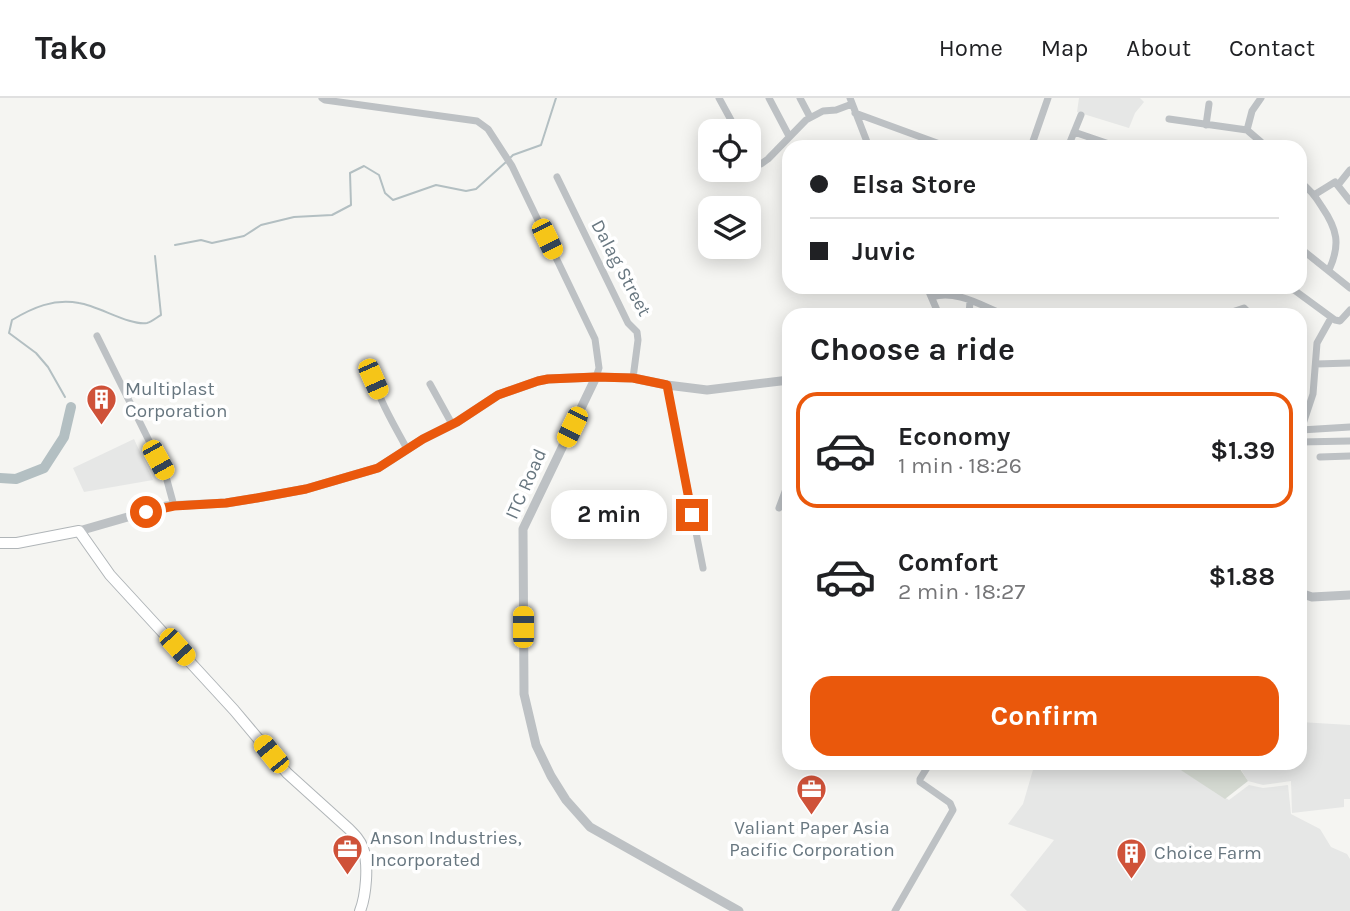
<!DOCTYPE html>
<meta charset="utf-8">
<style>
body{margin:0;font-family:Karla,sans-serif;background:#f6f6f6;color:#202124;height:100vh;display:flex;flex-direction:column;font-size:26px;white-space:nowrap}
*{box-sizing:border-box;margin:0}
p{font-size:23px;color:#757577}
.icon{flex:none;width:38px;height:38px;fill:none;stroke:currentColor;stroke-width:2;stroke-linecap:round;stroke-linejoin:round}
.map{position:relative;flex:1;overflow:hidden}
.drawer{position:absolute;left:782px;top:210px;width:525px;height:462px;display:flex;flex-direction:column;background:#fff;border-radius:21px;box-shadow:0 4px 18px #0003}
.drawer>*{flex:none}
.hud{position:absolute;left:782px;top:42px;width:525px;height:154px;border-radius:21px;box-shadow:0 4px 18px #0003;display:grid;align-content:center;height:154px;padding:0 28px;background:#fff}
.buttons{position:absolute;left:698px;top:21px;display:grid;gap:14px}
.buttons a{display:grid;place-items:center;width:63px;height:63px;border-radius:14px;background:#fff;box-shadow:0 4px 18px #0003;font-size:35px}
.end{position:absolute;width:32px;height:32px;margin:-16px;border:9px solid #ea580c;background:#fff;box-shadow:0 0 0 4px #fff}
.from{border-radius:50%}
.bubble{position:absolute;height:49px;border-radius:21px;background:#fff;box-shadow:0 4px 18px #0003;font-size:23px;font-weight:700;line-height:49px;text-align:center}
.car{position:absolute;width:21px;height:42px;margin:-21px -10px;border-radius:9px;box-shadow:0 0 5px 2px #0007;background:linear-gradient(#f5c518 24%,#345 0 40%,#f5c518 0 76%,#345 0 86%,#f5c518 0)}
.hud b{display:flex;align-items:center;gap:24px;height:66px;font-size:26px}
.hud b+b{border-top:2px solid #e0e0e0}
.hud i{width:18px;height:18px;background:#202124}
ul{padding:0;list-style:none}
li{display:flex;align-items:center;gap:21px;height:116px;margin:0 14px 10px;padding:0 14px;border:4px solid transparent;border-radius:21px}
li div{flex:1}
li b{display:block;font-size:26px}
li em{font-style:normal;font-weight:700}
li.active{border-color:#ea580c}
li>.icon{width:63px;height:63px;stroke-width:1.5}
h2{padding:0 28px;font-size:32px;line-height:84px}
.primary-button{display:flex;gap:14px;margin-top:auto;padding:14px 28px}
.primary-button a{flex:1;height:80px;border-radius:21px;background:#ea580c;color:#fff;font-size:28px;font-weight:700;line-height:80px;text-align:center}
header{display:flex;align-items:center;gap:42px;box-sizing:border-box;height:98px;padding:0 35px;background:#fff;border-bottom:2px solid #e0e0e0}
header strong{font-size:33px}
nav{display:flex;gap:38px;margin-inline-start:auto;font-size:24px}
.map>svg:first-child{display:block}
.built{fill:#e6e7e6}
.green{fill:#d5dad2}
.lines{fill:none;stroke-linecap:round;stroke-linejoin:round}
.stream{stroke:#b3bfc2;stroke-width:2}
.river{stroke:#b3bfc2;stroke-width:10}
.secondary-casing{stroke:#b0b5b8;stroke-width:12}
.minor{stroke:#bdc1c4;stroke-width:7}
.tertiary{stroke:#bdc1c4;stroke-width:9}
.secondary{stroke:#fff;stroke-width:10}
.route{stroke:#ea580c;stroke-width:9}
.labels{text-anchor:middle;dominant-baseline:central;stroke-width:7;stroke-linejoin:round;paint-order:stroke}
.street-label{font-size:19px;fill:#687780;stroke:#fff}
.poi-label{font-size:19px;fill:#687780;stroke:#fff;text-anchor:start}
</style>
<header>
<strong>Tako</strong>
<nav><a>Home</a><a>Map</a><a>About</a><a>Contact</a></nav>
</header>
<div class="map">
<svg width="1350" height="813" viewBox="0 0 1350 813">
<rect width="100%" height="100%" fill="#f5f5f2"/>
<path class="built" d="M1079,0H1140L1144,4L1135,15L1129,30L1077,14Z
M134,341L153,382L84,394L73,370Z
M1300,624L1350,627V701H1344V709L1292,715L1291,683L1263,687L1248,683L1237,665H1300Z
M1035,665H1170L1229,702L1249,687L1263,690L1288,687L1291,716L1320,731L1331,749L1347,756L1350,761V813H1027L1010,797L1054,742L1008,726L1023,706Z"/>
<path class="green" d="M1170,665H1236L1248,683L1225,701Z"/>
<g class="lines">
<path class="stream" d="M510,60L513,57L541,47L556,0
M175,147L201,142L212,145L244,138L261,127L294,119L332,117L351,107L350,75L364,68L379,77L385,95L393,102L436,87L466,93L476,91L506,64
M65,299L48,269L36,255L9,235L12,222C32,210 54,200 79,205C99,208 130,228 147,225C152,224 157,219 161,217L155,158"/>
<path class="river" d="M0,380L16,381L44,370L64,339L71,309"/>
<defs>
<path id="secondary" d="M0,445H17L79,433L110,477L234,612L287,675L349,731C355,737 360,742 363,750C369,766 366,798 360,813"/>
</defs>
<use href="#secondary" class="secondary-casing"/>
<path class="minor" d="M322,0L325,2L477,23L488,31L512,68L595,241L599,270L596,279
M719,0L737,33
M769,0L789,38
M800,0L810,19
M850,0L869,49
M855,15L948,49
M1169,21L1247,32L1261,44
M1206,27L1209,6
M1247,32L1252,13L1261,0
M1074,34L1118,49
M1031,49L1048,0
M1068,49L1081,17
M749,56L754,63L761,66L768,61L806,22L823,13L836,12L852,6
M557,79L628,225L637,234L638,242L633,280
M1300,84C1310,91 1316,99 1322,109C1337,131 1341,146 1329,172
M1338,87L1350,72
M1314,97L1335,84L1350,103
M1300,150L1350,190
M927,189L939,217
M1290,189L1335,222L1340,223L1350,212
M932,199C956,191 982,208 1005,217
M969,217L970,203
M1223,217L1244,210L1251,217
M97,238L165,375L174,408
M1316,266L1350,265
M372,267C374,296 394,326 407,351
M430,286L452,326
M667,287L703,470
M1301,332L1350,329
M1300,335L1313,296L1317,245L1331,220
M1300,344L1350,343
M1320,359L1350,358
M779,410L789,383
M895,813L953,712L950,705L920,684V681L930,665"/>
<path class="tertiary" d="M596,279L523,431L524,596L536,647L551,678L566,702L590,729L739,813
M79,433L166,408L226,405L257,400L306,391L378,370L423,341L457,324L498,297L538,283L548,281L596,279L633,280L667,287L707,292L789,282
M1300,495L1312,499L1350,497"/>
<use href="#secondary" class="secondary"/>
</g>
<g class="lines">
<path class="route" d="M146,414L174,408L226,405L257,400L306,391L378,370L423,341L457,324L498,297L538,283L548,281L596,279L633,280L667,287L692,417"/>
</g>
<defs>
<symbol id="building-pin" viewBox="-11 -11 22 30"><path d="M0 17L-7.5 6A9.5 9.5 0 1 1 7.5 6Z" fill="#cf5239" stroke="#fff"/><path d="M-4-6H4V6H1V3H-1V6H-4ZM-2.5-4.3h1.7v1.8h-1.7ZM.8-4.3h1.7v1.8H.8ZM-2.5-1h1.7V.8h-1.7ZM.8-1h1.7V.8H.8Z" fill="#fff"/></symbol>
<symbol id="office-pin" viewBox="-11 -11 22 30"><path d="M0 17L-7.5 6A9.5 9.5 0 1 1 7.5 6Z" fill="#cf5239" stroke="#fff"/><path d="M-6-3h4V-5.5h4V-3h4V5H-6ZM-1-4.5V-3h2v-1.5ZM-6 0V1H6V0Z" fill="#fff"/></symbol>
</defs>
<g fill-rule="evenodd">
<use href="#building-pin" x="84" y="284" width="35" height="47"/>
<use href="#office-pin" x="794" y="674" width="35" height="47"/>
<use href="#office-pin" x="330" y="734" width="35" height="47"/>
<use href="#building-pin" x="1114" y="738" width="35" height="47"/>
</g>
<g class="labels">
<g class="street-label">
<text transform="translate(621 170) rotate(62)">Dalag Street</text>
<text transform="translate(526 386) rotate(-66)">ITC Road</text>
</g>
<g class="poi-label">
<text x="125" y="291">Multiplast<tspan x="125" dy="22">Corporation</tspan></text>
<text x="812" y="730" text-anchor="middle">Valiant Paper Asia<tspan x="812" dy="22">Pacific Corporation</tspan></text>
<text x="370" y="740">Anson Industries,<tspan x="370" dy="22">Incorporated</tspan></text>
<text x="1154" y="755">Choice Farm</text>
</g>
</g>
</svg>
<div class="buttons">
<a><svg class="icon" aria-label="locate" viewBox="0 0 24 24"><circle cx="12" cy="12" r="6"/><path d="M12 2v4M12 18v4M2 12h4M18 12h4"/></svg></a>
<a><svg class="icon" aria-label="layers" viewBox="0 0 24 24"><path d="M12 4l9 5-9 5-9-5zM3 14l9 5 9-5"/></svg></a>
</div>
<i class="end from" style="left:146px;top:414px"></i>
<i class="end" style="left:692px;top:417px"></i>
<div class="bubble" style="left:551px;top:392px;width:116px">2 min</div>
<i class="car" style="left:547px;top:141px;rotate:154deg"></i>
<i class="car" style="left:373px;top:281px;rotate:156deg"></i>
<i class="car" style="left:572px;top:329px;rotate:206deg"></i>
<i class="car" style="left:158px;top:362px;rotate:151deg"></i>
<i class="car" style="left:523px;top:529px;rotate:0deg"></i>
<i class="car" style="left:177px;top:549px;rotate:138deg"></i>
<i class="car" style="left:271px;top:656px;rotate:321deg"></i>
<div class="hud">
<b><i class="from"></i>Elsa Store</b>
<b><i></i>Juvic</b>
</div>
<section class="drawer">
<h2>Choose a ride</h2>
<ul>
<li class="active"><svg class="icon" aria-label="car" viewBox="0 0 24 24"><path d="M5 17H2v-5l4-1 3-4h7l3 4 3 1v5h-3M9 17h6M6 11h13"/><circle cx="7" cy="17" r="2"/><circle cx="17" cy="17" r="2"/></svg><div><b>Economy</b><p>1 min · 18:26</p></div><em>$1.39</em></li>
<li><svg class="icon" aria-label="car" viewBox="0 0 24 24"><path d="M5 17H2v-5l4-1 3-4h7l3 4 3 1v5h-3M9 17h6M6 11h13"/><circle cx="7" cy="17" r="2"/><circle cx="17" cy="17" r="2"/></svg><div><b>Comfort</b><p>2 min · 18:27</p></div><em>$1.88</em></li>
</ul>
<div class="primary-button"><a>Confirm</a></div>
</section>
</div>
